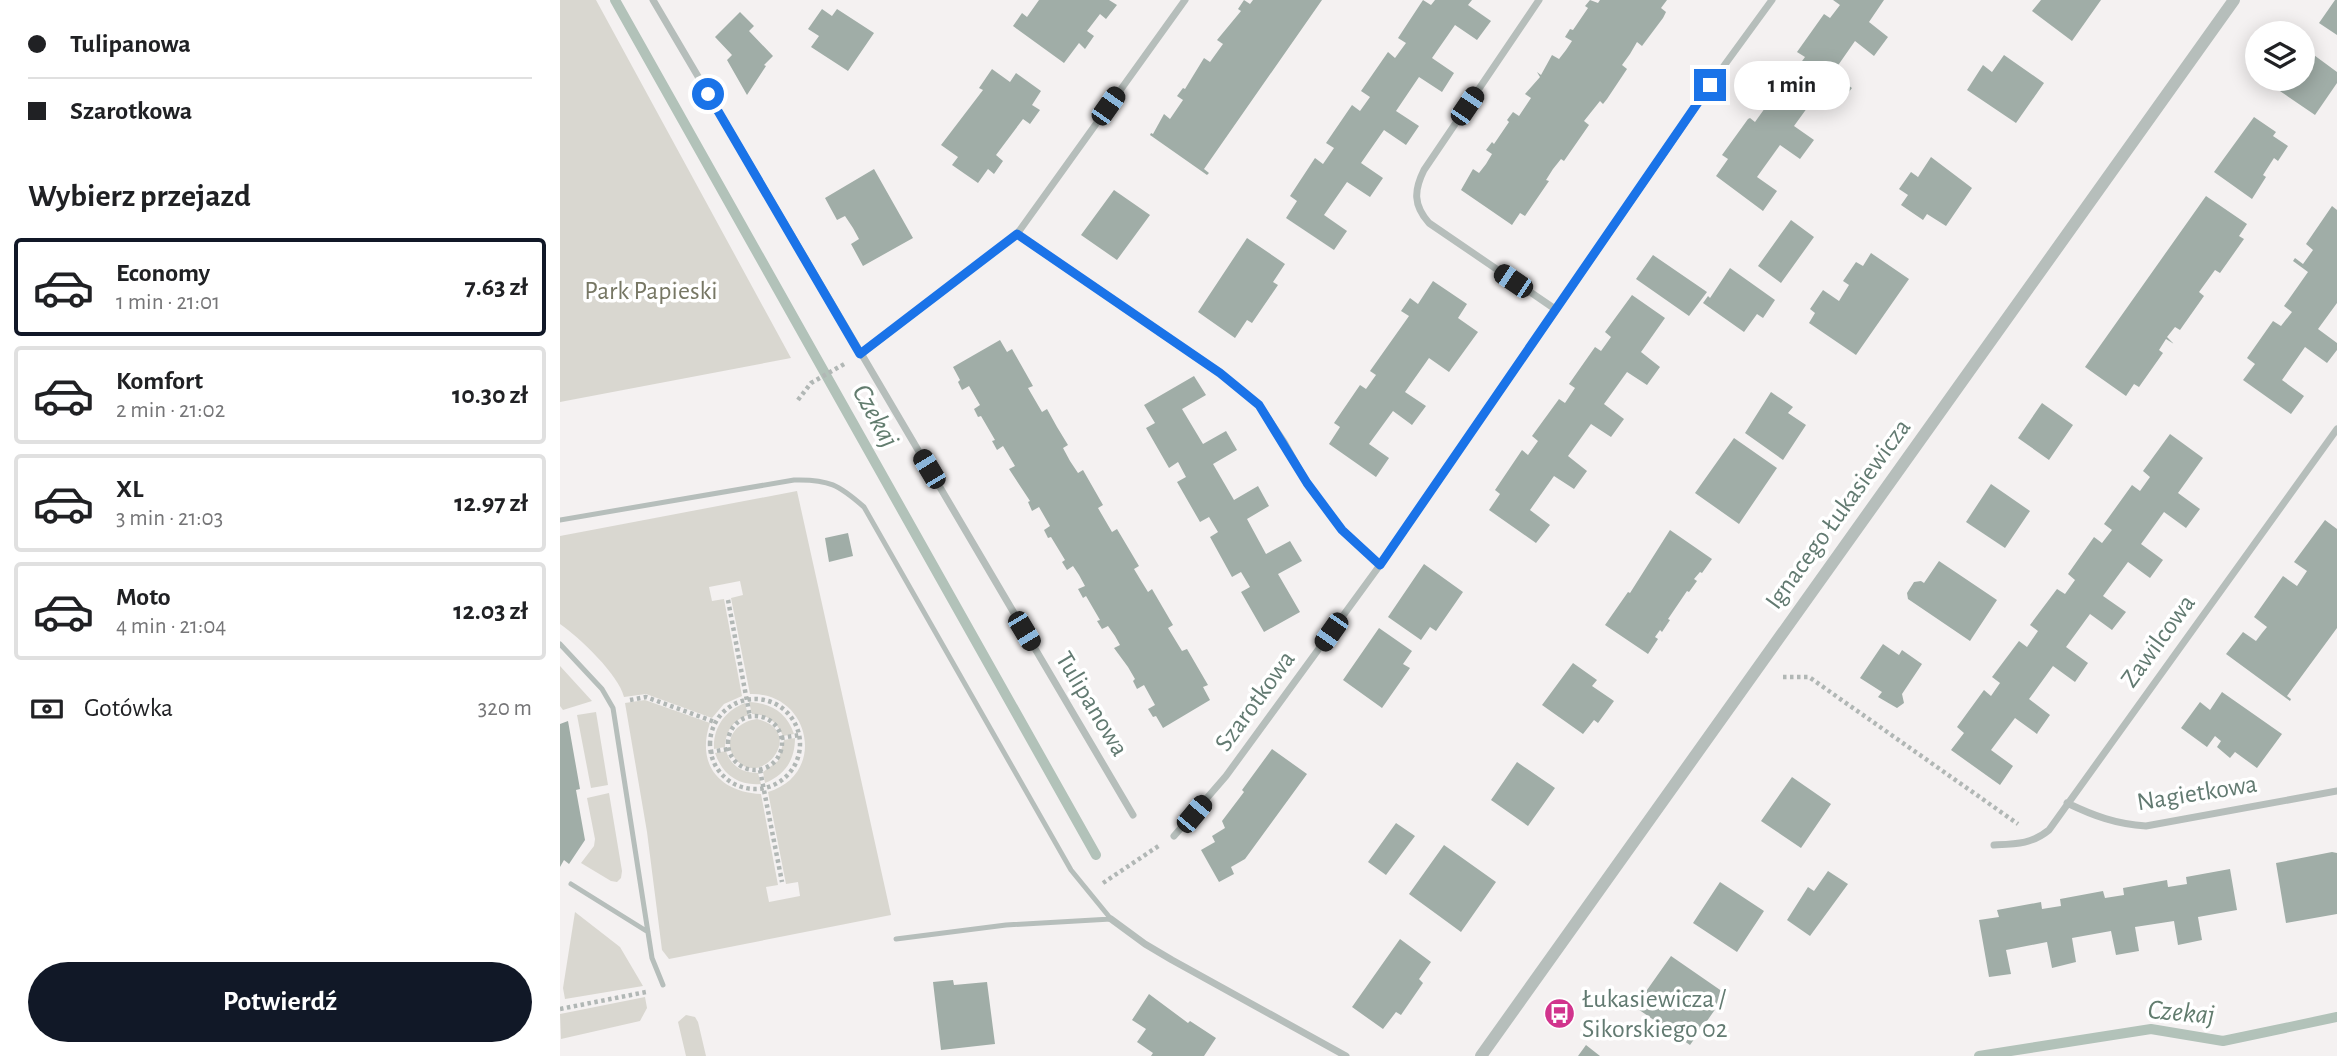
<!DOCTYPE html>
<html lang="pl">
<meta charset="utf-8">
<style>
body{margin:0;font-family:"Alegreya Sans",sans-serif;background:#f2f2f2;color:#202124;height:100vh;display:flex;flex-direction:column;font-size:26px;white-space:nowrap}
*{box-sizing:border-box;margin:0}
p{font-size:23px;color:#757577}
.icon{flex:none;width:38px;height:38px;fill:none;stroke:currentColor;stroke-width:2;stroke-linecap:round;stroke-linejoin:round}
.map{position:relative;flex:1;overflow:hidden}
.details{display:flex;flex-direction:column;background:#fff;width:560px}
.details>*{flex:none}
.guide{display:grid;align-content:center;height:154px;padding:0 28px;background:#fff}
.controls{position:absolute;left:1685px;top:21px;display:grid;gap:14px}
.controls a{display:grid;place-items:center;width:70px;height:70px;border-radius:50%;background:#fff;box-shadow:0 4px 18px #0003;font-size:35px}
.end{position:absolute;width:32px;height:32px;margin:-16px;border:9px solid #1a73e8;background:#fff;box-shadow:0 0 0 4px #fff}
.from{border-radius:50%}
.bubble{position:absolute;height:49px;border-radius:24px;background:#fff;box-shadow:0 4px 18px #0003;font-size:23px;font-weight:600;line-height:49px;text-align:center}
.car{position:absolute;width:21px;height:42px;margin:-21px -10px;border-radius:9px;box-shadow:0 0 5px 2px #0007;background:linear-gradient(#222 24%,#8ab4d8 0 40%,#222 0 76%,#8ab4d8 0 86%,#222 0)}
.guide b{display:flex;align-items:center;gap:24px;height:66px;font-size:26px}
.guide b+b{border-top:2px solid #e0e0e0}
.guide i{width:18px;height:18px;background:#202124}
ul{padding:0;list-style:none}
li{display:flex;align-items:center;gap:21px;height:98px;margin:0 14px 10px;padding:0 14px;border:4px solid #e0e0e0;border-radius:7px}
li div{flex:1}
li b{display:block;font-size:26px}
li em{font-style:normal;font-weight:600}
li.active{border-color:#111827}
li>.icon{width:63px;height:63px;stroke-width:1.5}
h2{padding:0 28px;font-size:32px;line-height:84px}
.pay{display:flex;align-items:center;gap:18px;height:77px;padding:0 28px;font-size:26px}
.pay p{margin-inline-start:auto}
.primary-button{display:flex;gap:14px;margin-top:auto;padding:14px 28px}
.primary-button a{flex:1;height:80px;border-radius:42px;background:#111827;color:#fff;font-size:28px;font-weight:600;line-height:80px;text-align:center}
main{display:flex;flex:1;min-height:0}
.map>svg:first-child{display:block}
.green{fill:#d9d7d0}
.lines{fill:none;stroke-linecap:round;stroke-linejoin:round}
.stream{stroke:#b2c2b9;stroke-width:10}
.building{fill:#a0ada7}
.path{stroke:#b1b7b5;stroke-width:4.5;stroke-dasharray:3.5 3.5;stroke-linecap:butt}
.service{stroke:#b6bebb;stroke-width:5}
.minor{stroke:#b6bebb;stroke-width:7}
.tertiary{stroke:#b6bebb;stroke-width:12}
.route{stroke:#1a73e8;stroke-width:9}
.labels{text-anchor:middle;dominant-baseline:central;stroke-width:7;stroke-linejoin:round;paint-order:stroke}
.park-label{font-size:26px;fill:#777764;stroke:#fff}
.street-label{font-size:26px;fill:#627a71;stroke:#fff}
.poi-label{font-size:26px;fill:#627a71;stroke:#fff;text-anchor:start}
.water-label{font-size:28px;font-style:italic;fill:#627c6e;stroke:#fff}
</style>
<main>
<section class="details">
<div class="guide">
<b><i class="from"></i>Tulipanowa</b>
<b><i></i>Szarotkowa</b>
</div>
<h2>Wybierz przejazd</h2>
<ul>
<li class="active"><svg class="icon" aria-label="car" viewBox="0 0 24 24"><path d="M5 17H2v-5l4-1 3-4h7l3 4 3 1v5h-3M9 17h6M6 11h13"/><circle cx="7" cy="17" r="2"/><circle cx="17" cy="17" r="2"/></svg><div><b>Economy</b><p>1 min · 21:01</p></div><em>7.63 zł</em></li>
<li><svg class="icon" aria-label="car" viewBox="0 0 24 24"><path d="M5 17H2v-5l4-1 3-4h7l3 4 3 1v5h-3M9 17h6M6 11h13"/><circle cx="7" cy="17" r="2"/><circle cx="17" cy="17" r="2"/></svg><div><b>Komfort</b><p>2 min · 21:02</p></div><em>10.30 zł</em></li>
<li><svg class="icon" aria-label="car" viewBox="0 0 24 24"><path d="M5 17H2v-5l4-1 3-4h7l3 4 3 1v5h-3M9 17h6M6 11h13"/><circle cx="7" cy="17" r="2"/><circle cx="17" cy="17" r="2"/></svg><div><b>XL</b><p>3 min · 21:03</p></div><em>12.97 zł</em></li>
<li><svg class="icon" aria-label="car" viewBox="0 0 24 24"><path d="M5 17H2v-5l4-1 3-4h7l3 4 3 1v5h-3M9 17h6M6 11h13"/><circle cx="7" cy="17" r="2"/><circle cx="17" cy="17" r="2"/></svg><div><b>Moto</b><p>4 min · 21:04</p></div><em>12.03 zł</em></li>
</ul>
<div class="pay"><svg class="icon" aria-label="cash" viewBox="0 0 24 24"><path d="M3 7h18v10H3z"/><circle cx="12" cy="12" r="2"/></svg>Gotówka<p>320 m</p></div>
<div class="primary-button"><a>Potwierdź</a></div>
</section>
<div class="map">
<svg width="1777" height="1056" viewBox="0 0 1777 1056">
<rect width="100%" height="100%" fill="#f4f1f1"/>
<path class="green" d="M0,0H36L231,358L0,402Z
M237,491L331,915L109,959L102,950L87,832L65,703L85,700L150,723C136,764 159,792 201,794L218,885L206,887L209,902L240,896L238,882L226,884L208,792C268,774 250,692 190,694L171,598L183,595L180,581L149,587L152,601L164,599L182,696L164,704L152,718L86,694L64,697C59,675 19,637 0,624V536Z
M0,666L32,701L3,710L0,706Z
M189,702C211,703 227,713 234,734L223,736C217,722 207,714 192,714Z
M185,703L188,715C172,721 166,731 165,747L154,749C153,727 165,711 185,703Z
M36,712L48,785L31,788L17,715Z
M197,719C249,731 199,793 174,757C162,739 178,721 197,719Z
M235,738C235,760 225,775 205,783L203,772L218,761L224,740Z
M166,751C171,766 182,773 198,773L201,784C178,786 162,774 155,753Z
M49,793L62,871L61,878L57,882L51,881L21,863L34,846L35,839L27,798Z
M15,912L60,947L83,986L5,999L3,988Z
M85,997L87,1008L80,1021L1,1039L0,1014Z
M126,1015L135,1017L138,1022L146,1056H126L118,1022Z"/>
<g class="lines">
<path class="stream" d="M55,0L536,855
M1419,1056L1591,1029L1663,1041L1777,1017"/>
</g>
<path class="building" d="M479,0H549L557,5L546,19L540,14L527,31L534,36L525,49L519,43L504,63L453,26L462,13L467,17Z
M684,0L690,4L693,0H762L644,169L649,173L647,175L590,135L591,133L593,134L604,114L610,119L623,100L617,96L623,88L625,89L644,58L650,62L663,44L657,40L681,11L678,9Z
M863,0L871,5L875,0H912L908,5L931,21L917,40L895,25L872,58L894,73L882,92L859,77L836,111L859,126L846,145L824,130L801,163L823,178L810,197L787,182L764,215L787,231L774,250L726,218L737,201L730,196L755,158L763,164L774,148L766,143L792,105L800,111L810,97L801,91L828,52L835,58L846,43L838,38Z
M1030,0L1038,3L1040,0H1107L1101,8L1106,12L1103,18L1082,46L1077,42L1070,54L1062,65L1067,69L1047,99L1043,104L1040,101L1024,121L1029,125L1004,161L1001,159L993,169L986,180L989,181L965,216L960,213L952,225L901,190L913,169L919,173L926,164L932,154L926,150L932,142L934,144L949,122L947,120L953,112L959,116L971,98L965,94L980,77L977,72L981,75L992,55L999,59L1006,50L1012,41L1005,37L1010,29L1013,30L1028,8L1025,6Z
M1273,0H1324L1309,22L1328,37L1314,56L1295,41L1272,74L1292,88L1277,107L1258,93L1234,126L1254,140L1240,159L1220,145L1197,177L1217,191L1203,211L1156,176L1168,159L1162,155L1188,119L1190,118L1195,122L1205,108L1199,104L1227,67L1234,72L1245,57L1237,52L1264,14L1270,18L1280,5Z
M1481,0H1541L1512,41L1472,11Z
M1775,0H1777V35L1759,23Z
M262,9L272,16L277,9L314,33L288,71L251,47L259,36L248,29Z
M180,12L194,26L189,31L213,56L204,65L206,66L187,95L167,60L172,55L155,37Z
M1743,47L1777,72V83L1755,115L1714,87L1720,79H1743Z
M1444,55L1484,83L1456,123L1407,90L1423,65L1432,72Z
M432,69L450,82L456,73L481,91L472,105L480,110L470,124L463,119L436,155L443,161L434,174L428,169L418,183L392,165L398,157L381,145L423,90L419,88Z
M1694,117L1716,132L1713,136L1728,146L1718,161L1714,158L1703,175L1706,177L1692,199L1654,172Z
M1371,157L1412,188L1386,226L1367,214L1363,220L1341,205L1348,195L1339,189L1351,172L1358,177Z
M314,169L353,238L303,266L291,244L299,239L293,228L285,216L277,220L265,198Z
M554,190L590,215L557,260L521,235Z
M1646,196L1687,224L1679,236L1684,239L1660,273L1655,270L1639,292L1644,296L1620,330L1615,327L1607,337L1614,344L1606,339L1599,350L1603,353L1579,387L1574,384L1566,396L1525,367Z
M1772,206L1777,210V303L1758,329L1777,343V350L1767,363L1745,347L1722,380L1744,396L1731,414L1683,380L1695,364L1687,358L1713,321L1721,326L1732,312L1724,306L1748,272L1733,261L1735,258L1743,264L1753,250L1746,244Z
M1231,220L1254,237L1221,283L1198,266Z
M687,238L725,264L713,282L718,285L692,323L687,320L675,338L638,312Z
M1311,253L1349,279L1296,355L1249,323L1255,313L1250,309L1263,290L1279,301L1289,285L1283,281L1296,262L1303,266Z
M1093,255L1147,292L1129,316L1076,279Z
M1170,268L1215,300L1203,318L1197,314L1184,332L1143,303L1148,296L1150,298Z
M873,281L907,304L898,318L918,332L889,372L869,358L845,392L866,406L852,425L833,411L809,444L829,458L816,477L769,444L780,427L774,423L800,385L806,389L816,375L810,371L849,316L841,311L850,298L858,304Z
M1072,295L1105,318L1081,352L1100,367L1087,385L1067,372L1044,404L1064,419L1051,437L1031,424L1008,456L1027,471L1014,489L994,476L970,510L990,525L976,543L929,510L940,494L935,490L962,450L968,455L978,441L972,436L999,399L1005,403L1015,388L1009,384L1035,347L1041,351L1051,337L1045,332Z
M440,340L447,352L452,349L473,386L468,388L482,412L487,409L497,427L508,445L503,448L510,461L518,473L523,470L543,505L538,508L552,532L557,529L579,566L574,569L580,579L588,592L592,589L613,625L608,628L622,651L627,649L648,685L643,687L650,700L603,728L596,716L593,717L588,709L595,705L584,685L577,689L573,681L575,679L568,667L554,648L560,645L555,636L548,626L542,629L537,621L540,620L526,596L523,598L518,589L525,586L519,575L513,566L507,570L502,562L505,560L491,537L488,538L484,530L490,526L479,507L472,511L468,502L470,501L449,469L455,466L443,446L437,450L432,441L435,440L421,416L418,417L414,409L420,405L409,386L402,390L398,382L400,380L393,367Z
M634,376L646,395L622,409L643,444L666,431L677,450L653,464L674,500L698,486L709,506L687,519L706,554L730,541L742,561L718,574L740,612L704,632L681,592L690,587L681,572L672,577L650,537L658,532L649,517L640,522L617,482L626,477L618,462L609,468L586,428L595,423L584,405Z
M1211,392L1233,407L1228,413L1246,425L1223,460L1185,433Z
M1482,403L1513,425L1489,460L1458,438Z
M1610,434L1643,458L1618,493L1640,509L1626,528L1604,512L1581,544L1603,560L1590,578L1568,562L1543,596L1566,612L1552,630L1530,614L1506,647L1528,663L1515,682L1493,666L1469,699L1490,715L1478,732L1477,734L1455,718L1431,750L1453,766L1440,785L1391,750L1404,733L1397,727L1424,690L1431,696L1440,683L1432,677L1459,641L1467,647L1478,631L1470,625L1497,589L1505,594L1515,580L1508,574L1534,537L1542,543L1552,530L1544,524L1572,485L1580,491L1590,477L1583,471Z
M1174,438L1217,468L1179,524L1135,493Z
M1431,484L1470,511L1445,548L1406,522Z
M1765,520L1777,529V628L1727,696L1731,699L1730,701L1666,654L1683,632L1696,641L1702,633L1707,627L1694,617L1723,576L1737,586L1747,571L1734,562Z
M1110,530L1152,559L1142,573L1140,572L1134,579L1137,581L1129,592L1127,591L1108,619L1110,620L1102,632L1100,630L1095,637L1098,639L1088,654L1045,625L1068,592L1070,593Z
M288,533L293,556L269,562L265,538Z
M1379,561L1437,600L1410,641L1348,599L1347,593L1354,582L1361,581L1364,583Z
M864,564L903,592L876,631L870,627L861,640L828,617Z
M819,628L852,651L843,664L850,668L822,708L783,680Z
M1323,644L1339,655L1342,650L1362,664L1342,694L1344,703L1337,708L1318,697L1322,692L1300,678Z
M1013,663L1037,680L1032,686L1054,701L1038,723L1034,720L1023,734L982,705Z
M1662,692L1722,734L1697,768L1675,752L1670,758L1657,747L1661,741L1655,736L1647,747L1621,728L1640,702L1650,710Z
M8,721L20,789L16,790L25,840L9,864L4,860L0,867V724Z
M712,749L747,774L685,859L671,867L674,874L659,882L641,850L655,842L652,836L665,828L662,821L684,792L682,790Z
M957,762L995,788L968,826L931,800Z
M1232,777L1271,804L1241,848L1201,821Z
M836,823L855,836L826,875L808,862Z
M884,845L936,882L901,932L849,894Z
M1772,852L1777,853V914L1726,923L1716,863Z
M1670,869L1677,910L1638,917L1642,940L1618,945L1614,921L1575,927L1579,951L1556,955L1551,931L1512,938L1516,962L1492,968L1487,942L1446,950L1451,974L1429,977L1419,920L1439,917L1437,910L1481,902L1482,909L1501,906L1500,899L1543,891L1545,898L1564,895L1563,888L1607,880L1608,887L1627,884L1626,877Z
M1268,871L1288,884L1250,936L1227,920L1248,887L1254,891Z
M1160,882L1204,911L1177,952L1133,923Z
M840,939L871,962L859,979L863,983L841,1015L836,1012L823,1029L792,1007Z
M1111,956L1166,994L1130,1045L1075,1007Z
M393,980L394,985L427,982L435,1044L381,1050L373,982Z
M589,994L628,1023L630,1021L656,1038L644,1056H591L593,1053L577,1042L586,1029L572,1020Z
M1026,1045L1040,1056H1018Z"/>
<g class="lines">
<path class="path" d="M238,400L251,383L286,363
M168,600L190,717
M1223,677H1249L1458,824
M150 744a45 45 0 1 1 90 0a45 45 0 1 1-90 0Z
M70,700L86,697L155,722
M168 743a27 27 0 1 1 54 0a27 27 0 1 1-54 0Z
M221,738L239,735
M150,752L168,749
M200,770L222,882
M543,883L600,845
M0,1009L86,992"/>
<path class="service" d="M0,520L234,480C269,479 279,485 304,507L511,870L551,919
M0,644L42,689L53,708L92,958L103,985
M11,884L88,932
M336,939L446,925L551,919"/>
<path class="minor" d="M93,0L573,815
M979,0L864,170C854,190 853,205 869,223L995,309
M457,234L660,373L699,405L724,442L747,483L782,530L820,565
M301,354L457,234L625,0
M1507,803C1534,816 1556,824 1586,826L1777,791
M614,836L666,776L820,565L1166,63L1212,0
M1434,845C1456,844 1472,844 1489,830L1777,429
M551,919L585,944L612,960L786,1056"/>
<path class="tertiary" d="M921,1056L1674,0"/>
</g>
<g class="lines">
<path class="route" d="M148,94L300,354L457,234L660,373L699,405L747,483L782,530L820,565L1150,85"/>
</g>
<defs>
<symbol id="bus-disc" viewBox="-11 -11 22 22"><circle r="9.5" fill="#d1348d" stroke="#fff"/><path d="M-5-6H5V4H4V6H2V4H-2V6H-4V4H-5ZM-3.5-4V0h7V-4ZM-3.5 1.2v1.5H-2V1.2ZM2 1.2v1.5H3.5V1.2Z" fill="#fff"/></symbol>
</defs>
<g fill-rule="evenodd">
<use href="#bus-disc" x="982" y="996" width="35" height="35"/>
</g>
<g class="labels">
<g class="park-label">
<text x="91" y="291">Park Papieski</text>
</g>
<g class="street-label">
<text transform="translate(1278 514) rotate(-54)">Ignacego Łukasiewicza</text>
<text transform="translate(1598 641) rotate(-54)">Zawilcowa</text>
<text transform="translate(695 701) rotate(-54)">Szarotkowa</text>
<text transform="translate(532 704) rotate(59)">Tulipanowa</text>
<text transform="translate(1637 793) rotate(-9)">Nagietkowa</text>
</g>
<g class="poi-label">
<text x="1022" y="999">Łukasiewicza /<tspan x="1022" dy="30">Sikorskiego 02</tspan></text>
</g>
<g class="water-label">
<text transform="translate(315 416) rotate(61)">Czekaj</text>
<text transform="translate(1621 1013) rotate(5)">Czekaj</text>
</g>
</g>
</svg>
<div class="controls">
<a><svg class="icon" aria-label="layers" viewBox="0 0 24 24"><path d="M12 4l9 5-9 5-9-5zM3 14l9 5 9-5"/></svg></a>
</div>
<i class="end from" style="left:148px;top:94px"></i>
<i class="end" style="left:1150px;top:85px"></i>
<div class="bubble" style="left:1174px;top:61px;width:116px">1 min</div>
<i class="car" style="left:548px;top:106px;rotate:35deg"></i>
<i class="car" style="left:907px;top:106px;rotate:34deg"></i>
<i class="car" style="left:953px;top:281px;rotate:304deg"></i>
<i class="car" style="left:369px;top:469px;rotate:329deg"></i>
<i class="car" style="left:464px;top:631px;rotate:149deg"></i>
<i class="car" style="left:771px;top:632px;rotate:215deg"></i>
<i class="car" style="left:634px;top:814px;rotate:40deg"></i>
</div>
</main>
